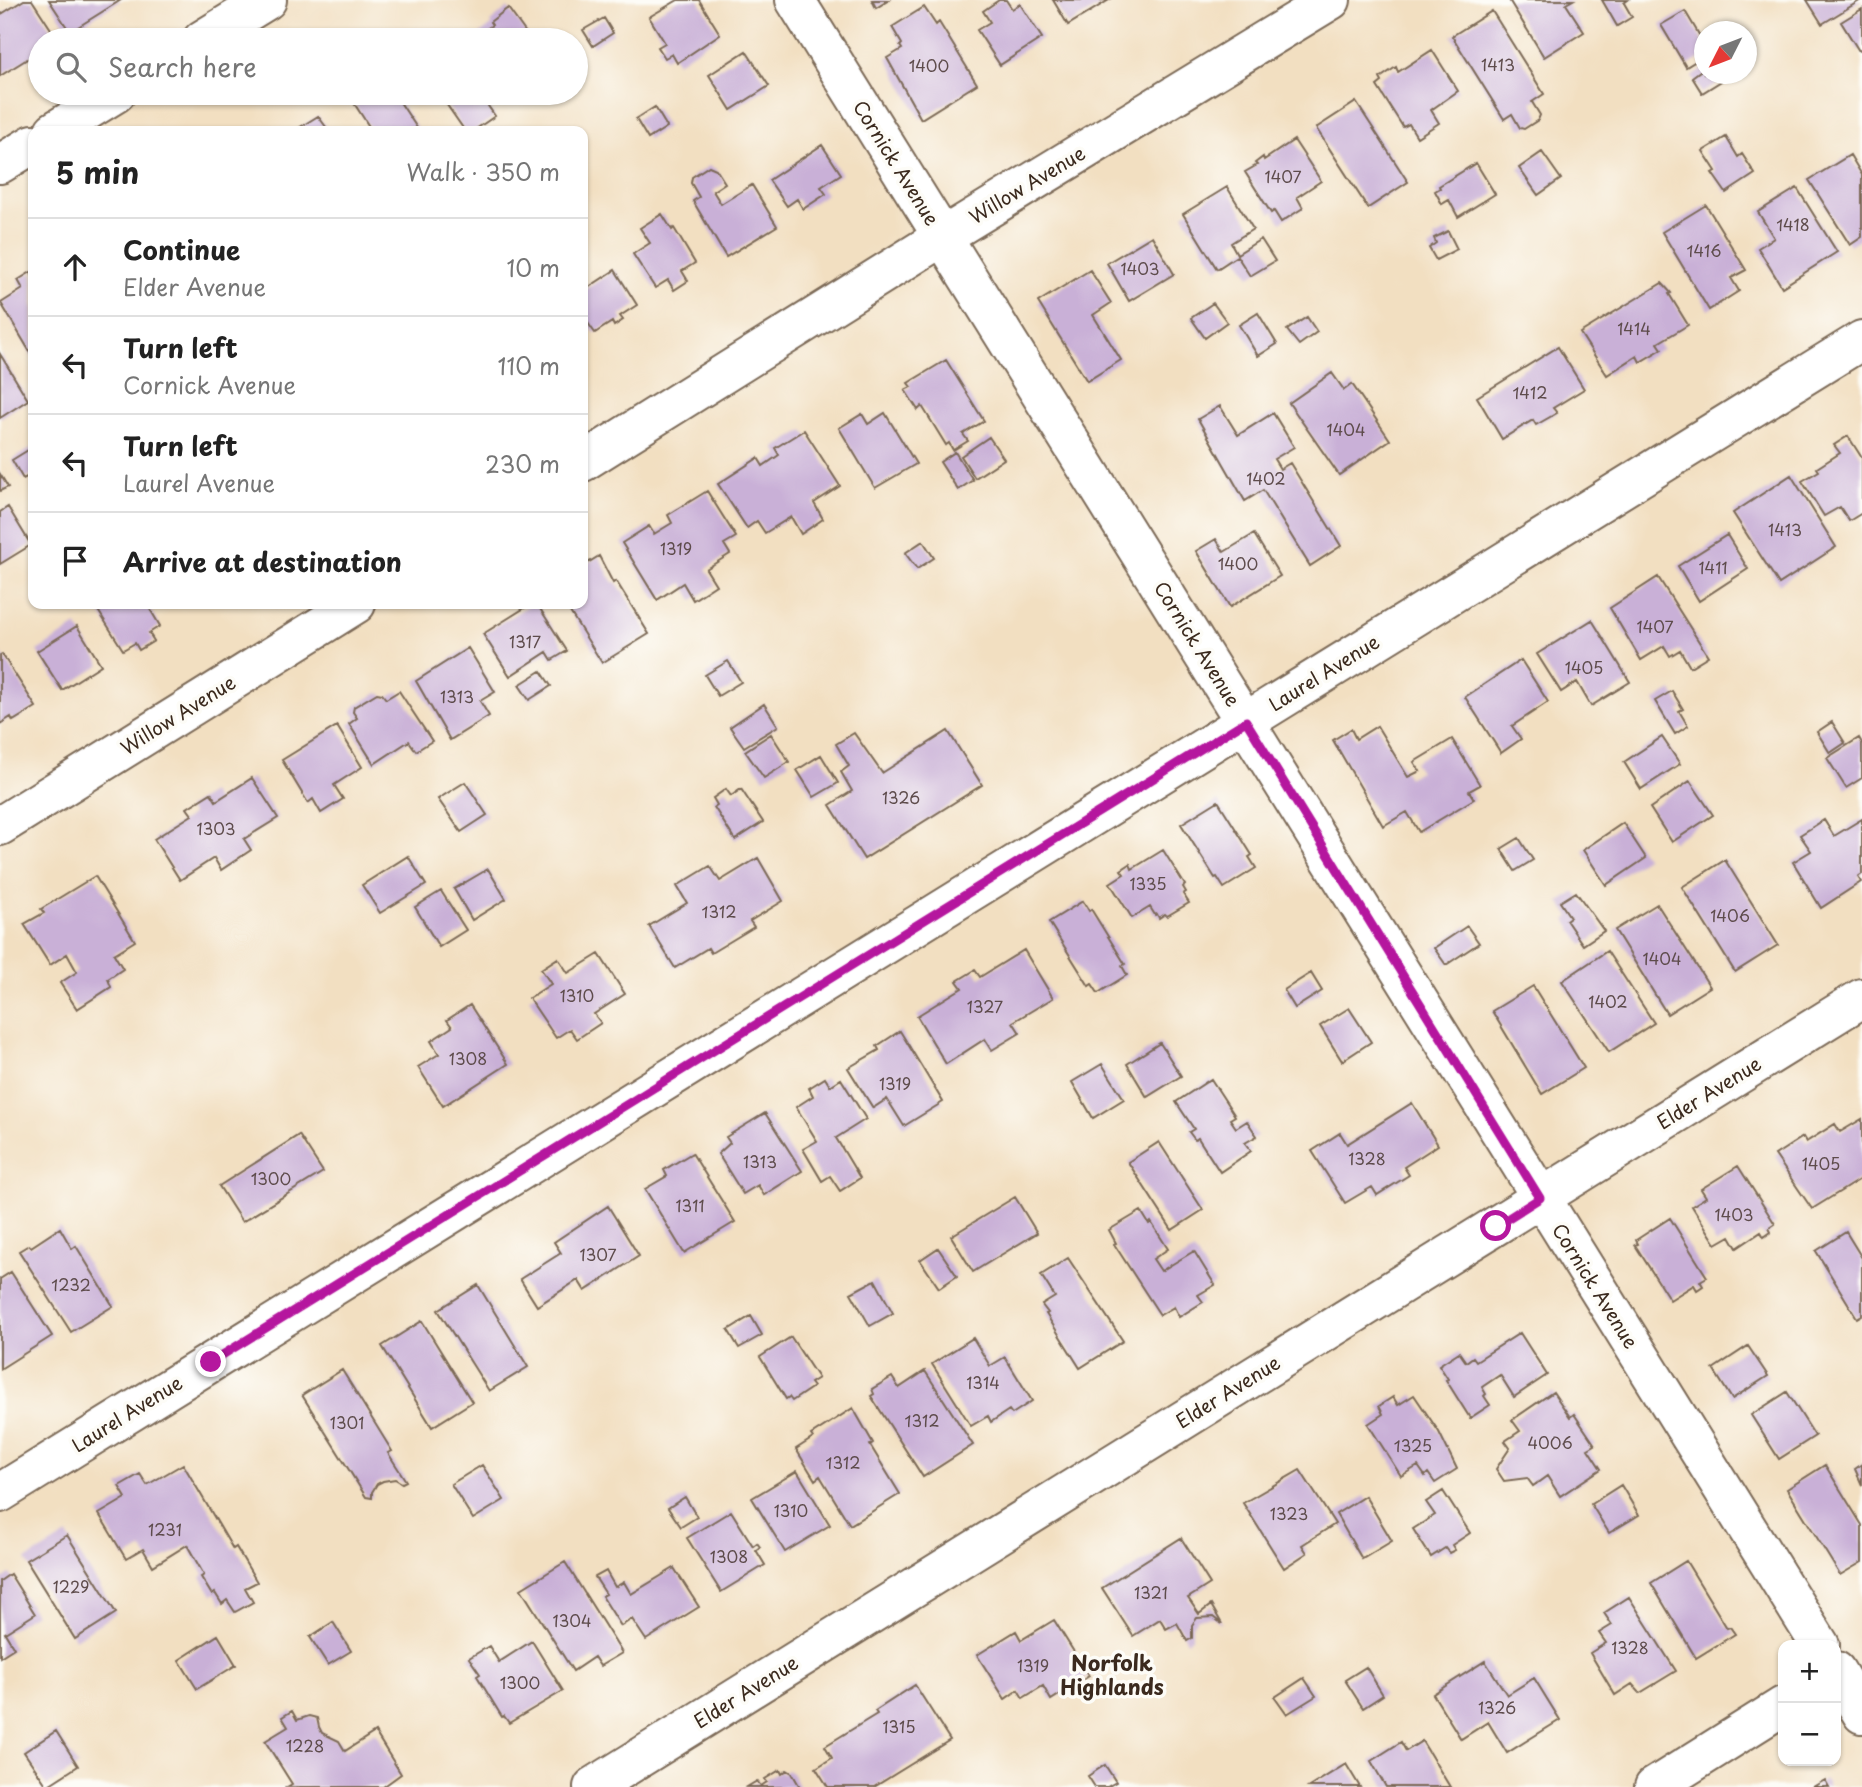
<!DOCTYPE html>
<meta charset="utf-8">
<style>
body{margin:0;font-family:"Playpen Sans",sans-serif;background:#f2f2f2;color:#222}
.controls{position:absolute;right:21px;bottom:21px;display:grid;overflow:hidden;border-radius:14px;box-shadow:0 2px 5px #0004}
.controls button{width:63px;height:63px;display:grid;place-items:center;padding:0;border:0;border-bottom:2px solid #e0e0e0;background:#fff;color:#222;font:35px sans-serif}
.compass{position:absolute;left:1694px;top:21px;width:63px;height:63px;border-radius:50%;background:#fff;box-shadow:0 2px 5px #0004;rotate:228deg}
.stop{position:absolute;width:21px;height:21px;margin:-16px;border:5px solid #b5179e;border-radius:50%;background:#fff}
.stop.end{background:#b5179e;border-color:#fff;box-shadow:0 2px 7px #0008}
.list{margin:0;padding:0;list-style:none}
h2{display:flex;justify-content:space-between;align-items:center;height:91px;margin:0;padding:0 28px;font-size:30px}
h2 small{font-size:23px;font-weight:400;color:#767676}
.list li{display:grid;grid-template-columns:46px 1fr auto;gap:21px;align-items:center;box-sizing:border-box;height:98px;padding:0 28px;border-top:2px solid #e0e0e0}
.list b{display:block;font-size:26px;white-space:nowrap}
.list p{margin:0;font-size:23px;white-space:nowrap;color:#767676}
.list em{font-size:23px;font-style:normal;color:#767676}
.icon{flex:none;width:38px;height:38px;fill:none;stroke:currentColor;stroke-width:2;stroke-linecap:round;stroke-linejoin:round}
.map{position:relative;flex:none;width:1862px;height:1787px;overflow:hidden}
.search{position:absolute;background:#fff;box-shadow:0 2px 5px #0004;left:28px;top:28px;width:560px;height:77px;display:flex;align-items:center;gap:18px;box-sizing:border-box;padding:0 24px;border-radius:38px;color:#767676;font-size:26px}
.panel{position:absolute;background:#fff;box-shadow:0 2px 5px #0004;left:28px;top:126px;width:560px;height:483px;border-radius:14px}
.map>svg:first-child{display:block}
</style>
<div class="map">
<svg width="1862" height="1787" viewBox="0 0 1862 1787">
<rect width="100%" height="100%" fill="#fdfcf7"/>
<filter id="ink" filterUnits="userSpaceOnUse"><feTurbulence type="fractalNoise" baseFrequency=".0143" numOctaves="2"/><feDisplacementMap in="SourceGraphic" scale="14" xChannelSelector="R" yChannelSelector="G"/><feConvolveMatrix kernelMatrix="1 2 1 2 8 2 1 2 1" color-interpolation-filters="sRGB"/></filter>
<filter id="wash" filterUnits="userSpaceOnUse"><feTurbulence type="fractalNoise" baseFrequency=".00686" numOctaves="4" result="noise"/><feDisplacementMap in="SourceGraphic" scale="28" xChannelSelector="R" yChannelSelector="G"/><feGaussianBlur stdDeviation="1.57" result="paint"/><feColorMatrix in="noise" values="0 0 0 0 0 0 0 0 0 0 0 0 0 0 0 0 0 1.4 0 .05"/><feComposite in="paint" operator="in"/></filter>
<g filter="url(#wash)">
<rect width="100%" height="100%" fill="#f2dfc1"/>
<g id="blocks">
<path fill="#c9b0d7" d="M24,0H32L58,40H40V51L0,76V15Z
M49,0H121L70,32Z
M678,0H699L720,34L677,63L672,54L665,58L658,47L665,43L649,17Z
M872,0H889L876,8Z
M999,0H1006L1012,9L1020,4L1042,38L1000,65L977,30L990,22L983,11Z
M1053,0H1109L1068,25Z
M1509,0H1573L1566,4L1584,32L1544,57Z
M1602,0H1628L1624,3L1632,17L1617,26Z
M1807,0H1861L1822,24Z
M924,7L936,25L939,22L977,84L921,119L887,58L902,49L900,46L902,44L892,27Z
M508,8L531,40H475L473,39L492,25L490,22Z
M1862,9V49L1859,51L1841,22Z
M1492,11L1544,94L1532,102L1540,115L1538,120L1524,129L1520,128L1512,114L1504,119L1452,36Z
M1685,11L1704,43V56L1686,67L1661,25Z
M604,18L613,33L593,46L583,30Z
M1432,50L1458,91L1431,110L1439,123L1417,137L1409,124L1403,127L1377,86L1382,82L1380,78L1396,67L1398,72Z
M746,51L769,86L731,110L709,75Z
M1704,68V74H1723L1726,78L1702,93L1692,77Z
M356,93H394L419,131H372L350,97Z
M466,93H479L495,116L473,131H465L447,105Z
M1356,102L1408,182L1368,208L1316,128Z
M655,107L667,127L648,139L636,119Z
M318,116L329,131H294Z
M1726,137L1738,157L1742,154L1755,174L1726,193L1712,173L1716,171L1703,151Z
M1294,140L1321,181L1297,197L1303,208L1281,222L1274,211L1271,213L1245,172L1257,165L1255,163L1263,157L1264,160Z
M822,145L841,174L821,187L826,194L803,209L797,199L787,206L769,180Z
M1542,152L1561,179L1538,195L1519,168Z
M1850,155L1862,175V237L1850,245L1809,180Z
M1476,163L1495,194L1458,217L1449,200L1442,204L1435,191L1440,188L1439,186Z
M709,166L716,169L725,183L713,191L721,204L752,185L777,226L726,257L693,201L699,197L691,183L692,177Z
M1227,187L1253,229L1231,243L1237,254L1261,239L1275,261L1250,276L1237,256L1217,269L1183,214Z
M1797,188L1837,252L1782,287L1758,248L1774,238L1758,212Z
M1706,205L1746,270L1731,278L1739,291L1709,310L1662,232Z
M662,214L672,230L674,228L695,263L682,271L688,281L674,290L668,280L655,288L633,254L650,243L640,228Z
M1448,231L1457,249L1436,260L1429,248L1436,243L1434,238Z
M1152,236L1174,274L1129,301L1107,263Z
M615,270L637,305L620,316L623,320L614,326L612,322L595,333L583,316V291Z
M1090,270L1111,303L1093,315L1121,360L1087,381L1038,302Z
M31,272L33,277V357L1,303L23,289L18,280Z
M1662,283L1671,293L1669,294L1688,325L1658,343L1662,349L1640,362L1637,356L1607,375L1580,333Z
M1213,303L1227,322L1205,338L1191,318Z
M1258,313L1277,344L1258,356L1239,325Z
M1307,317L1317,332L1299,345L1287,330Z
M1558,347L1584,389L1553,408L1557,413L1536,425L1533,420L1502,439L1477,397Z
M0,354L28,400L0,418Z
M946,360L984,421L963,434L968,441L953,450L949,443L946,445L922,406L918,410L905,390L911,387L908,383Z
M1332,373L1344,390L1352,384L1390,440L1339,475L1289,403Z
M1220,406L1238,435L1273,413L1294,447L1274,459L1280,469L1290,463L1341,546L1310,566L1263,490L1245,501L1198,419Z
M885,413L916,464L875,488L839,428L862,414L868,424Z
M804,430L840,486L814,503L823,519L801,534L791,517L765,533L757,521L747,528L718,484L758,458L763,466L779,455L775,448Z
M1848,436L1862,458V513L1849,521L1840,507L1824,516L1802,481L1819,471L1817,468L1840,453L1834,445Z
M989,437L1004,459L975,478L961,456Z
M33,447V474L23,479L12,460Z
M955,452L973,480L958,490L940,462Z
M0,474L8,487L0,491Z
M1791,475L1836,547L1779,584L1733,513Z
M707,491L736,537L724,544L730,554L706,569L716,585L693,600L683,583L657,600L622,543L649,526L654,534L672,523L668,515Z
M8,507L31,545L0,564V512Z
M1254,534L1280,576L1230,607L1196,551L1216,539L1224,552Z
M1727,535L1748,569L1699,601L1678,566Z
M923,541L934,558L917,569L905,553Z
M599,556L613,583L616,581L649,634L602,663L565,604H583V566Z
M1658,577L1708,656L1690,667L1680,650L1670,656L1664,646L1641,660L1610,608Z
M94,604H147L160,626L149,633L154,641L139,650L135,643L123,650Z
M531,604H537L567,651L552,660L547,652L510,676L483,634Z
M1592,620L1630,682L1591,706L1577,682L1561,692L1537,654Z
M77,626L101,665L62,690L37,651Z
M468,648L495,692L480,701L489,716L450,740L416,681Z
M2,654L36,707L13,721L11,717L0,724V655Z
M1521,660L1548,702L1512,726L1521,739L1501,753L1465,697Z
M728,661L741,682L718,696L705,675Z
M541,671L551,686L529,700L519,685Z
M399,691L432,741L416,751L409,741L374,764L349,724L357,718L353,712L354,707L377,693L382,694L386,699Z
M1672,691L1683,709L1679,711L1688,726L1675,734L1655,701Z
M764,704L778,726L744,747L730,727Z
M1832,722L1845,743L1830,753L1817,732Z
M337,726L362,767L334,785L343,799L321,813L313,799L308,803L282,760Z
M1377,726L1408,777L1420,771L1414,762L1452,739L1480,785L1469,791L1474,799L1419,832L1407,812L1383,826L1333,740L1351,729L1356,739Z
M948,731L982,785L864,859L830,805L852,791L841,772L849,766L836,744L854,733L882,773Z
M771,734L789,762L764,778L745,751Z
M1662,737L1680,764L1641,789L1624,762Z
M1859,738L1862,743V778L1846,788L1827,758Z
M821,755L838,783L814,797L797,770Z
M252,778L278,818L244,839L251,850L221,870L214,858L180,880L154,839L192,815L187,808L211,793L216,801Z
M1690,781L1713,815L1672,842L1650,808Z
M465,782L487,815L461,832L438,799Z
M726,789L731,796L741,789L763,822L735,840L714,807L717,805L713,798Z
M1218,801L1252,855L1249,857L1256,868L1224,888L1217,877L1215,878L1181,824Z
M1862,819V874L1858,877L1861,882L1821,908L1793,862L1811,851L1800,835L1824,820L1834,836Z
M1623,823L1646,858L1606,885L1583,850Z
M1519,838L1533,860L1515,871L1501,849Z
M1163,850L1185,885L1183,887L1186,892L1183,894L1189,903L1167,916L1165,914L1159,918L1157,914L1155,915L1150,907L1132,918L1110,883L1124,874L1121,870L1130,864L1132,869Z
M408,856L426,885L380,913L362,885Z
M758,858L783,901L750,921L754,927L711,953L708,948L675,968L649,926L687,903L677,886L710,866L720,881Z
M1725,860L1778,945L1735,972L1682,887Z
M488,869L506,899L472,920L454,889Z
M95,876L135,941L114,954L123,969L108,979L111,987L77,1009L60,983L77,972L67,954L50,965L24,924L44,913L41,909Z
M441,891L466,930L439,947L415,907Z
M1576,892L1604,931L1583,945L1566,920L1570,917L1560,902Z
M1083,901L1089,911L1091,909L1125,964L1122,966L1127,975L1098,993L1092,984L1089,986L1049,922Z
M1657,904L1710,987L1667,1014L1615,930Z
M1467,926L1479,943L1446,965L1434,948Z
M1024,950L1053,998L1013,1022L1020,1033L992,1050L985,1039L946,1064L917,1016L962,988L957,981L975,970L980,977Z
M1607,951L1654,1023L1609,1052L1562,981Z
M599,954L625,994L594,1014L601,1023L577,1039L570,1029L556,1038L529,998L551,984L541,969L558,958L568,973Z
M1311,973L1322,991L1295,1008L1284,990Z
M1533,986L1584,1068L1542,1094L1492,1011Z
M470,1005L508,1064L443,1106L418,1067L439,1054L431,1041L452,1027L447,1020Z
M1349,1008L1371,1042L1342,1061L1320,1026Z
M900,1031L943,1102L904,1126L887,1099L873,1108L848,1068L879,1050L877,1046Z
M1160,1043L1181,1076L1147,1097L1127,1064Z
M1102,1064L1124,1099L1093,1118L1072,1082Z
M825,1078L830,1086L841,1079L866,1119L836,1138L860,1178L840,1191L830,1176L822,1181L803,1149L817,1141L796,1107L813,1096L809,1088Z
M1211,1079L1235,1116L1230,1119L1236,1128L1247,1121L1257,1136L1245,1143L1251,1151L1220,1172L1198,1138L1195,1140L1189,1132L1194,1129L1176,1102Z
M1412,1103L1438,1145L1404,1167L1409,1175L1377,1195L1372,1187L1345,1203L1312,1151L1340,1133L1347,1144Z
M765,1113L802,1171L764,1195L758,1185L743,1194L718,1154L730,1143L726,1137Z
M1862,1119V1178L1812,1209L1775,1155L1803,1137L1806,1142L1835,1124L1840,1132Z
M299,1135L323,1172L242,1222L219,1186Z
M1159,1142L1203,1210L1172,1230L1128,1162Z
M692,1153L735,1222L684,1253L645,1189L667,1176L664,1170Z
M1738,1166L1775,1224L1769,1228L1771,1232L1764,1237L1761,1232L1737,1248L1730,1236L1716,1244L1692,1206L1706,1197L1701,1189Z
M1015,1197L1037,1233L973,1272L951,1236Z
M608,1206L639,1256L585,1291L578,1280L537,1306L520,1279L561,1253L554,1242Z
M1141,1211L1149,1224L1151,1222L1168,1249L1153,1259L1161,1271L1194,1251L1215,1285L1198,1295L1203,1302L1179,1317L1174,1307L1160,1315L1114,1244L1116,1243L1109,1230Z
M1670,1218L1707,1277L1700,1281L1703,1286L1697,1290L1694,1285L1670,1300L1635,1245L1638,1244L1636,1240Z
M60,1228L72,1249L76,1246L113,1306L71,1332L19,1251L29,1245L31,1247Z
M1846,1232L1862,1258V1315L1857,1318L1816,1251Z
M938,1248L957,1276L939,1288L920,1260Z
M1068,1258L1123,1341L1080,1368L1046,1314L1048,1313L1042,1305L1055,1297L1041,1275Z
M11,1272L52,1336L0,1369V1279Z
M875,1280L893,1313L870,1326L851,1293Z
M478,1285L528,1367L489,1391L438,1310Z
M751,1316L762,1335L739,1348L728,1330Z
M422,1321L472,1402L432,1427L382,1346Z
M1520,1333L1547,1375L1514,1397L1500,1375L1482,1387L1486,1394L1484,1396L1490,1405L1470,1418L1446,1380L1448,1379L1439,1365L1459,1352L1466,1362L1473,1357L1476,1361Z
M791,1337L818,1378L810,1383L813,1387L792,1401L789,1397L786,1399L760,1357Z
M973,1338L990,1366L1005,1357L1032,1401L1012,1414L1009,1410L991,1422L988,1416L971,1426L932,1364Z
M1748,1346L1768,1376L1732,1399L1713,1369Z
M342,1370L392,1451L388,1453L406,1481L402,1483L395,1479L383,1481L377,1484L372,1492V1498L366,1497L302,1395Z
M925,1371L973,1445L923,1477L871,1396L874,1394L872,1389L892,1377L899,1388Z
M1553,1392L1570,1417L1574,1414L1595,1445L1588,1449L1601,1469L1560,1496L1547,1476L1533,1486L1527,1478L1504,1481L1496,1469L1510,1448L1505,1441L1520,1431L1512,1420Z
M1787,1392L1815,1436L1779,1459L1751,1415Z
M1414,1395L1439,1432L1457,1469L1435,1483L1428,1473L1425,1476L1418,1466L1401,1476L1368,1424L1383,1414L1379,1406L1393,1397L1398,1405Z
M853,1408L873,1443L870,1445L900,1494L850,1525L820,1476L815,1480L796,1449L813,1438L811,1435Z
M183,1464L233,1549L236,1547L257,1582L245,1588L253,1602L235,1612L227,1600L222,1604L215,1593L212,1595L201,1577L204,1575L187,1545L153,1566L143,1549L126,1559L99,1514L126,1498L119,1486L140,1474L147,1485Z
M1862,1464V1485L1855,1469Z
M482,1465L504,1500L473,1519L451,1484Z
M1825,1465L1862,1525V1562L1840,1575L1787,1489Z
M1300,1470L1335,1524L1302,1545L1307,1553L1284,1568L1243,1503Z
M797,1471L830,1525L785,1552L752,1498Z
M1621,1485L1639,1515L1609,1533L1591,1504Z
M1443,1491L1470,1533L1452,1545L1455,1550L1449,1553L1445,1548L1431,1557L1413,1529L1435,1515L1426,1502Z
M1365,1496L1392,1541L1362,1559L1336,1514Z
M685,1497L697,1517L681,1527L668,1508Z
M731,1511L753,1546L757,1543L760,1547L756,1550L765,1565L721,1592L687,1538Z
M67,1535L116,1613L75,1639L26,1560Z
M1181,1538L1210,1584L1188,1598L1199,1614L1211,1605L1222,1624L1213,1617L1197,1618L1192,1625V1638L1187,1641L1177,1623L1166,1629L1160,1619L1133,1636L1102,1588Z
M1686,1561L1727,1628L1730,1627L1735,1634L1696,1658L1651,1583Z
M565,1562L622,1653L600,1666L594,1657L573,1671L521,1589Z
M674,1568L699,1607L646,1640L632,1619L621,1626L602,1596L606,1594L595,1577L606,1571L615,1587L624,1582L631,1594Z
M10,1574L35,1614L5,1633L14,1648L0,1657V1581Z
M1629,1597L1676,1671L1640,1693L1632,1684L1615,1695L1590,1653L1606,1643L1599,1633L1612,1625L1604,1613Z
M1054,1620L1089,1676L1051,1700L1043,1686L1023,1698L1018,1690L1005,1699L977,1655L1016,1631L1021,1640Z
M333,1622L351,1651L328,1665L310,1637Z
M218,1635L236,1665L197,1689L179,1660Z
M532,1641L563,1691L509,1723L504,1716L502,1717L477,1676L480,1674L469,1658L489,1646L499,1662Z
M1485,1661L1507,1695L1534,1678L1560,1720L1507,1753L1488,1722L1461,1739L1433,1694Z
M1366,1667L1383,1695L1363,1708L1345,1680Z
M1304,1678L1316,1696L1287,1714L1275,1697Z
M915,1685L950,1740L874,1787H828L816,1768L832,1758L825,1746L877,1714L875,1711Z
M292,1711L297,1720L309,1716L317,1718L319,1727L322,1733L339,1741L345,1751L375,1732L401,1774L383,1787H287L292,1784L265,1741L288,1727L282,1717Z
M56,1731L78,1766L47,1786L24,1752Z
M1422,1741L1450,1787H1386L1371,1761L1401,1742L1406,1751Z
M1346,1764L1360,1787H1309Z
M1105,1765L1116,1782L1107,1787H1095L1088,1776Z
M780,1770L782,1774L787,1770L792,1773L800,1787H747L757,1781L761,1786L767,1782L765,1779Z
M1825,1780L1829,1787H1813Z"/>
</g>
</g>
<g filter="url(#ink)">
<use href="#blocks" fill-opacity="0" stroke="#7b6957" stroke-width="2"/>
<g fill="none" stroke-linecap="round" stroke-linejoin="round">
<defs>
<path id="minor" d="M795,0L1820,1645
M202,40L267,0
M54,131L116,93
M0,164L33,144
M583,462L942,237L1331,0
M0,826L356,604
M0,1493L1862,340
M1836,1671L1862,1714
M593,1787L1862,998
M1654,1787L1783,1706"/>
</defs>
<use href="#minor" stroke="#7b6957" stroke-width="42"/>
<use href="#minor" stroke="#fff" stroke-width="38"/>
</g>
</g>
<g fill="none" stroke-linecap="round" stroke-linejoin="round" filter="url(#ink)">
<path stroke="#b5179e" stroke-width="9" d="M211,1362L1246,721L1540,1198L1496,1226"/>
</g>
<g text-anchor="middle" stroke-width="7" stroke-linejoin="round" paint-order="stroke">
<g font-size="16" fill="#5e4c4c">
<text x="1498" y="71">1413</text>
<text x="929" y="72">1400</text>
<text x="1283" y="183">1407</text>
<text x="1793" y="231">1418</text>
<text x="1704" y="257">1416</text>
<text x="1140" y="275">1403</text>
<text x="1634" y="335">1414</text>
<text x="1530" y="399">1412</text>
<text x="1346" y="436">1404</text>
<text x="1266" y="485">1402</text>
<text x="1785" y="536">1413</text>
<text x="676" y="555">1319</text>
<text x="1238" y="570">1400</text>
<text x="1713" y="574">1411</text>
<text x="1655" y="633">1407</text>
<text x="525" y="648">1317</text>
<text x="1584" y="674">1405</text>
<text x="457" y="703">1313</text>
<text x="901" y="804">1326</text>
<text x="216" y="835">1303</text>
<text x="1148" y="890">1335</text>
<text x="719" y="918">1312</text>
<text x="1730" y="922">1406</text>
<text x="1662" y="965">1404</text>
<text x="577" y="1002">1310</text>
<text x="1608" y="1008">1402</text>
<text x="985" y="1013">1327</text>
<text x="468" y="1065">1308</text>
<text x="895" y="1090">1319</text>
<text x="1367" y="1165">1328</text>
<text x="760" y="1168">1313</text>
<text x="1821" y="1170">1405</text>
<text x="271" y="1185">1300</text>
<text x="690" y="1212">1311</text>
<text x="1734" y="1221">1403</text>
<text x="598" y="1261">1307</text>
<text x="71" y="1291">1232</text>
<text x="983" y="1389">1314</text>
<text x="922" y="1427">1312</text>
<text x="347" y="1429">1301</text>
<text x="1550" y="1449">4006</text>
<text x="1413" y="1452">1325</text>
<text x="843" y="1469">1312</text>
<text x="791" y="1517">1310</text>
<text x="1289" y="1520">1323</text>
<text x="165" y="1536">1231</text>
<text x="729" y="1563">1308</text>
<text x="71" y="1593">1229</text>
<text x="1151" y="1599">1321</text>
<text x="572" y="1627">1304</text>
<text x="1630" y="1654">1328</text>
<text x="1033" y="1672">1319</text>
<text x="520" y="1689">1300</text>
<text x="1497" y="1714">1326</text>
<text x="899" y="1733">1315</text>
<text x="305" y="1752">1228</text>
</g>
<g font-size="19" fill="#3b2a1e" stroke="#fdfcf7">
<text transform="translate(896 163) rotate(58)" y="7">Cornick Avenue</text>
<text transform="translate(1027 185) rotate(-31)" y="7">Willow Avenue</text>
<text transform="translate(1197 644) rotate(58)" y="7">Cornick Avenue</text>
<text transform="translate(1324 673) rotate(-32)" y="7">Laurel Avenue</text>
<text transform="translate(178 715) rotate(-32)" y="7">Willow Avenue</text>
<text transform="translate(1709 1093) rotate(-32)" y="7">Elder Avenue</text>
<text transform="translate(1595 1286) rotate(58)" y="7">Cornick Avenue</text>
<text transform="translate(1228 1392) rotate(-32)" y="7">Elder Avenue</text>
<text transform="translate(127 1414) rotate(-32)" y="7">Laurel Avenue</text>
<text transform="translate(746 1692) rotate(-32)" y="7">Elder Avenue</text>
</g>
<g font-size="21" font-weight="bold" fill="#3b2a1e" stroke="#fdfcf7">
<text x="1112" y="1671">Norfolk<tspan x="1112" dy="24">Highlands</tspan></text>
</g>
</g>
</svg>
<div class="controls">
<button>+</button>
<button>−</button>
</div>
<svg class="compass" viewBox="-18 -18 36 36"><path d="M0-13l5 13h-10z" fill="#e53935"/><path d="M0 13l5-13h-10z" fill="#767676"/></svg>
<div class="stop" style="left:1496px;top:1226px"></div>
<div class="stop end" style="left:211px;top:1362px"></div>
<div class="search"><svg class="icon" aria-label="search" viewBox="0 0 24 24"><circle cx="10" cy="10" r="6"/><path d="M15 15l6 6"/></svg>Search here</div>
<section class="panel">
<h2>5 min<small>Walk · 350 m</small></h2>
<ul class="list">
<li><svg class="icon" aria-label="ahead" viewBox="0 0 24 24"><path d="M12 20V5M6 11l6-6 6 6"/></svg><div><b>Continue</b><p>Elder Avenue</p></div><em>10 m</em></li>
<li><svg class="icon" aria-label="left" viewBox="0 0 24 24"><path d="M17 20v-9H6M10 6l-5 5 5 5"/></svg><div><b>Turn left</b><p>Cornick Avenue</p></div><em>110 m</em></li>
<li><svg class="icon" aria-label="left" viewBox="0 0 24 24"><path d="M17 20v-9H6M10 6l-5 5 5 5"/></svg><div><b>Turn left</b><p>Laurel Avenue</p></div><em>230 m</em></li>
<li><svg class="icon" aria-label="arrive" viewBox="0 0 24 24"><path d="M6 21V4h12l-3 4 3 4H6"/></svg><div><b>Arrive at destination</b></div></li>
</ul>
</section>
</div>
